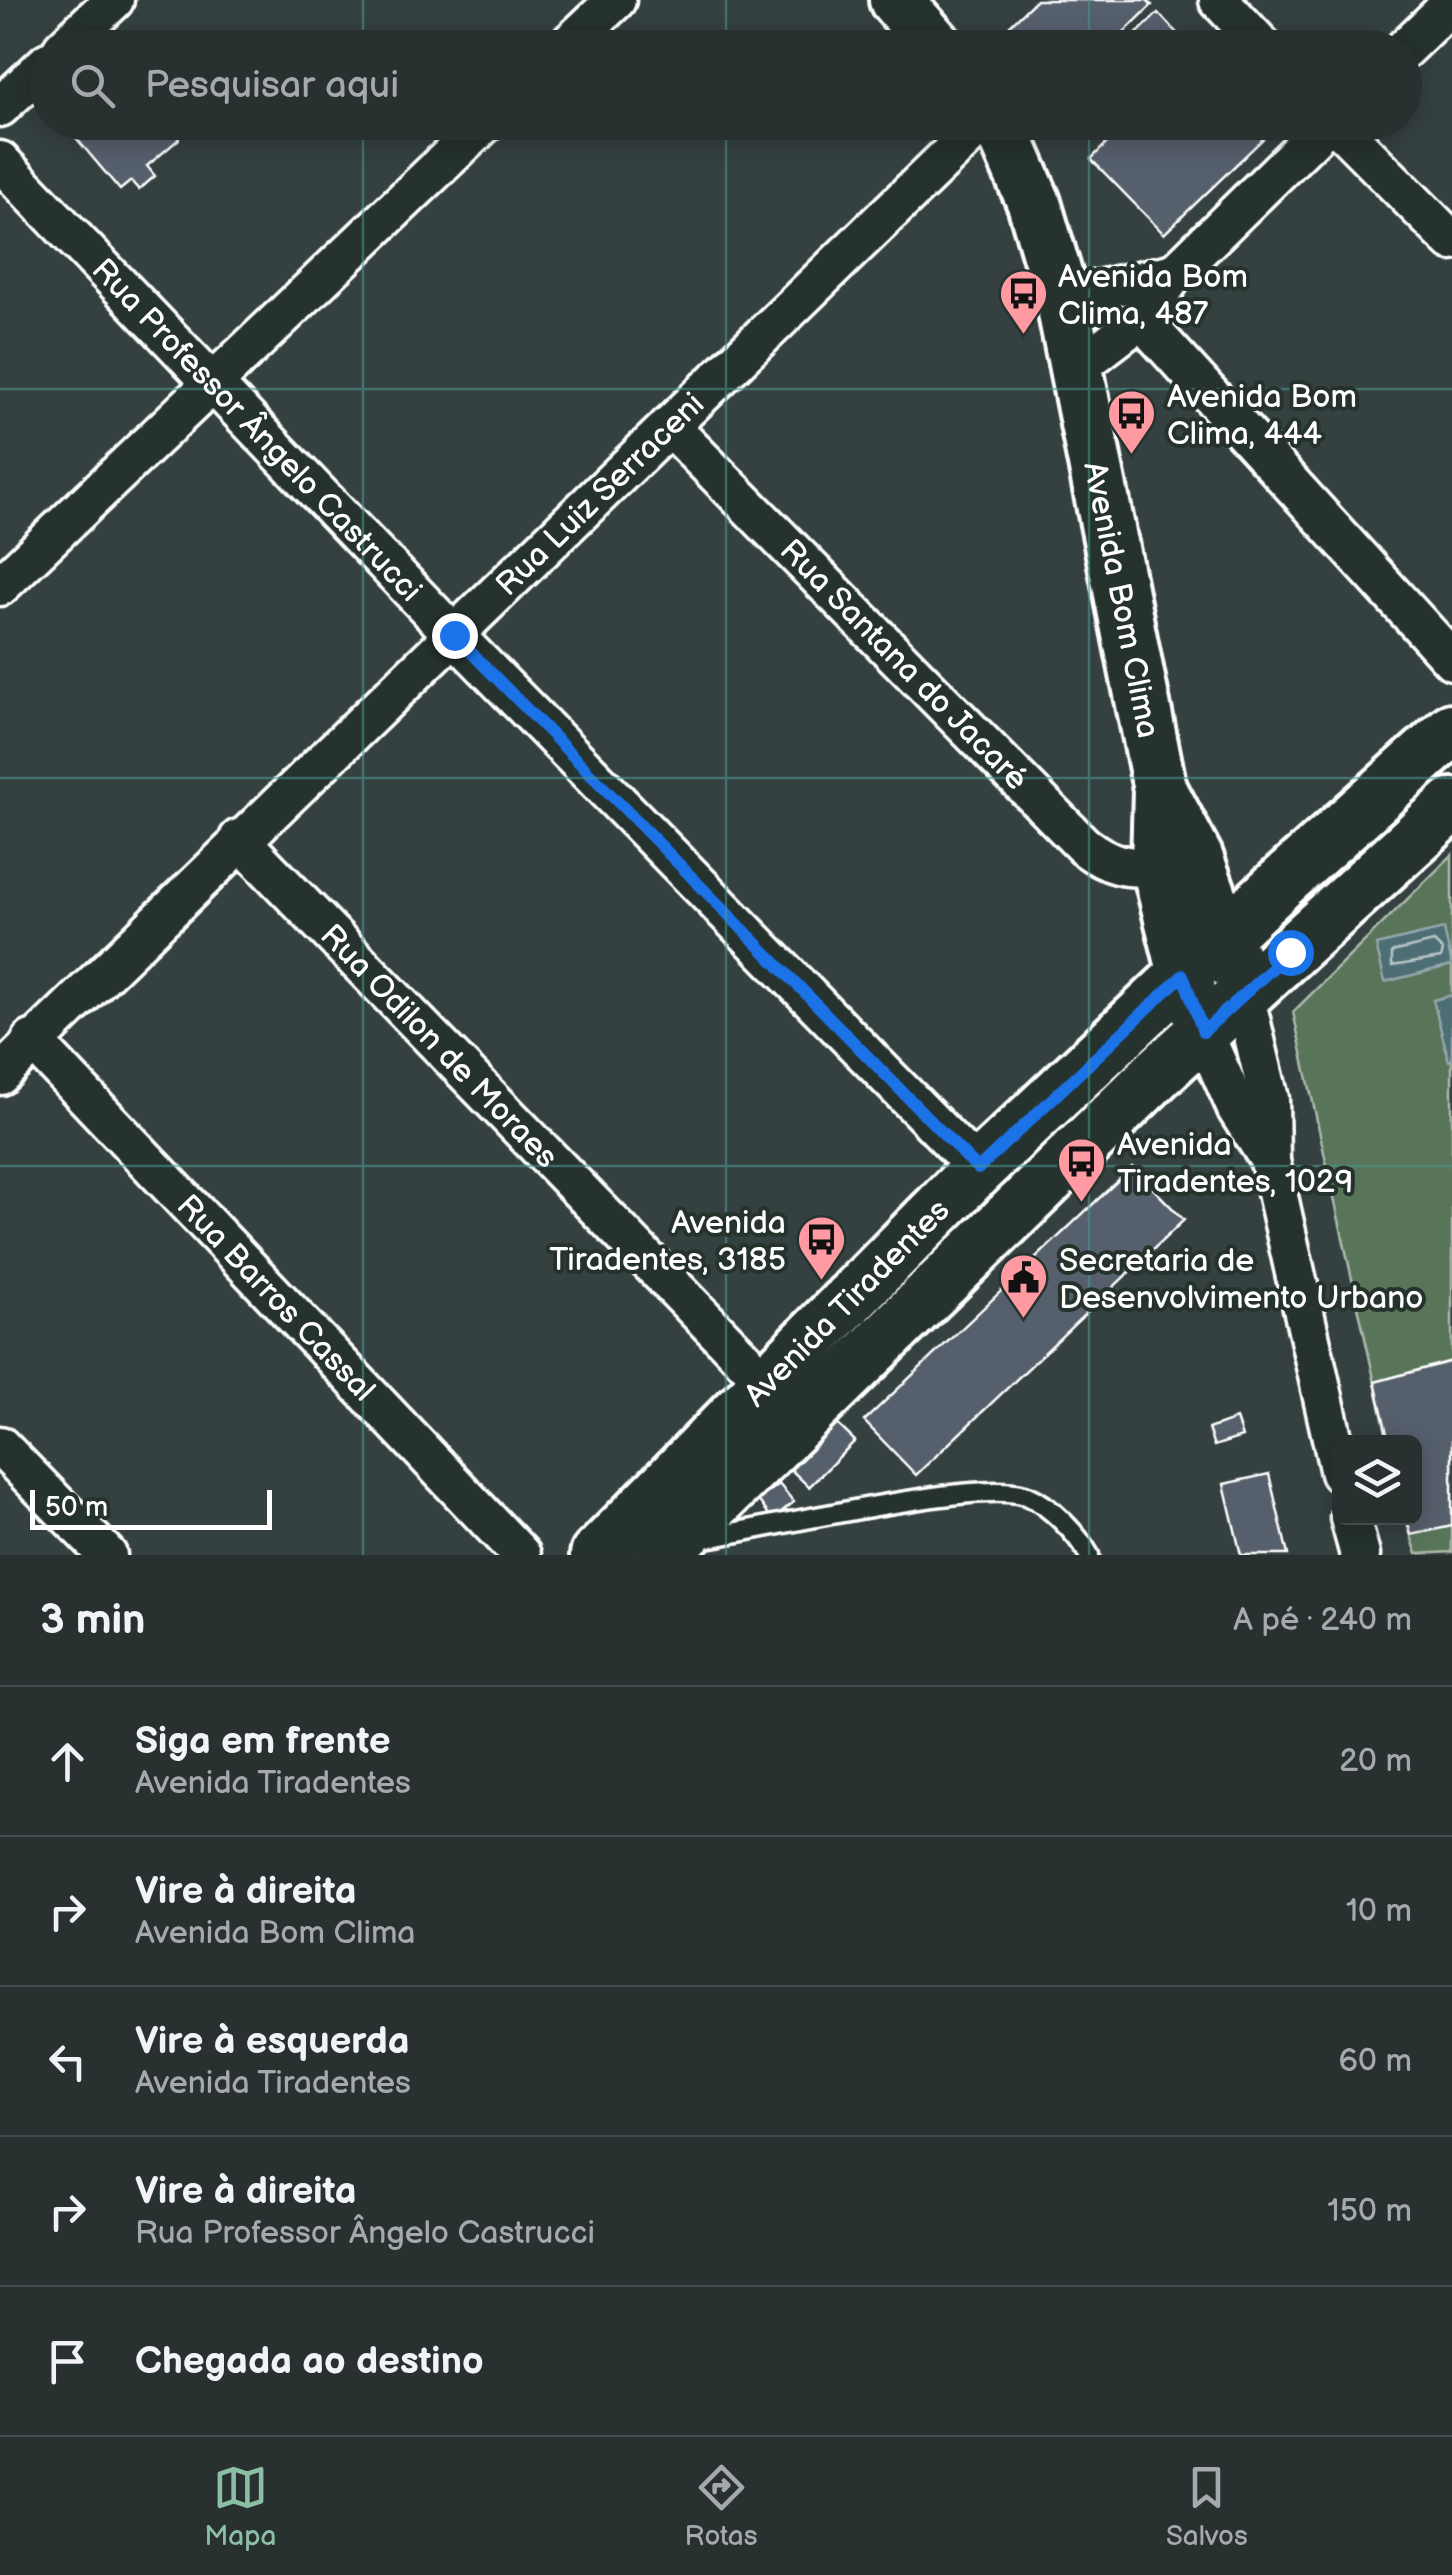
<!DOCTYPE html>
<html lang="pt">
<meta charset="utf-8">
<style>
body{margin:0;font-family:"Balsamiq Sans",sans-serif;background:#343c3c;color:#f1f3f6}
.controls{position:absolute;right:30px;bottom:30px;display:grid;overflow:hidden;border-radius:15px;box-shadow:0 5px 25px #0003}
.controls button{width:90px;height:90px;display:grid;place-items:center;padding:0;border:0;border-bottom:2px solid #444b4c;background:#283030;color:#f1f3f6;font:50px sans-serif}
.scale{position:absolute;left:30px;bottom:25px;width:242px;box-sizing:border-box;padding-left:10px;border:5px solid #fff;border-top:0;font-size:28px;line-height:35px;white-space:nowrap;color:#fff;-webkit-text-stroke:8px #26332d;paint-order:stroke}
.stop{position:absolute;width:30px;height:30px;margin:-22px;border:8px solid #1a73e8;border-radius:50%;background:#fff}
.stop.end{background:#1a73e8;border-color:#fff;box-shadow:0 2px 10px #0008}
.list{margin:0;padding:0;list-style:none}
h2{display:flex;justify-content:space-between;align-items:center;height:130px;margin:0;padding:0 40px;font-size:42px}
h2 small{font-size:32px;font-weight:400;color:#a5a9ab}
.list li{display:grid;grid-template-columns:65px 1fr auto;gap:30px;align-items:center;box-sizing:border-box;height:150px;padding:0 40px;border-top:2px solid #444b4c}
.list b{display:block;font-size:38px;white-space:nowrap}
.list p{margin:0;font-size:32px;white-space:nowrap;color:#a5a9ab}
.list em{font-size:32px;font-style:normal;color:#a5a9ab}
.icon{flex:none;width:55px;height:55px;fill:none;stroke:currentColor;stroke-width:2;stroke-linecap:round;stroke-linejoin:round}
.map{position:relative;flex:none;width:1452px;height:1555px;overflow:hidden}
.search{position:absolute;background:#283030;box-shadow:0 5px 25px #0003;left:30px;right:30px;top:30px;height:110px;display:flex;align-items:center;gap:25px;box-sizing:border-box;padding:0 35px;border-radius:55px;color:#a5a9ab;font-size:38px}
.sheet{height:880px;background:#283030}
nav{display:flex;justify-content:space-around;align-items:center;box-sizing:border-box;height:140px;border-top:2px solid #444b4c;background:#283030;font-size:28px;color:#a5a9ab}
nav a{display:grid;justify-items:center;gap:5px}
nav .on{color:#8abfa5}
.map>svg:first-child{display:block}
</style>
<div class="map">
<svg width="1452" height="1555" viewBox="0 0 1452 1555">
<rect width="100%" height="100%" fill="#354040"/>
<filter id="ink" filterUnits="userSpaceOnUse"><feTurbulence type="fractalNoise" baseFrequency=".01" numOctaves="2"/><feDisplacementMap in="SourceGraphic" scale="20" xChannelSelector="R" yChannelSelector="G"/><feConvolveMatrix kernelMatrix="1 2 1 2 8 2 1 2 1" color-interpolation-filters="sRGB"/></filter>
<g filter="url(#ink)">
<path fill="#59745a" stroke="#acbaac" stroke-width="2.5" d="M1452,855V1552L1417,1554L1405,1518H1414V1442H1388L1293,1012Z"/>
<path fill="#4e6e74" stroke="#95a8ac" stroke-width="2.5" d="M1444,929L1452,965L1385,982L1376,945Z
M1452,995V1060L1449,1061L1433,1000Z"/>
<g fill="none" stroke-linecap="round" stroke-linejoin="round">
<path stroke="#b8c5c7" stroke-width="2.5" d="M1434,942L1443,951L1441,958L1392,966V952Z"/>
</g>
<path fill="#575e6c" stroke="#fff" stroke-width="2.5" d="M1036,0H1147L1152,5L1115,41L1122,48H1026L1007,28Z
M1158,13L1191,48H1122Z
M165,122L179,139L147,166L155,176L139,190L131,181L120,190L72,133L82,122Z
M1128,122H1258L1269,133L1164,234L1091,159Z
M1132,1167L1184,1220L916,1475L864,1421Z
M1452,1361V1526L1411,1535L1407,1518H1414V1442H1389L1375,1382Z
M832,1419L855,1441L809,1487L787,1466Z
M1236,1419L1242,1437L1214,1446L1208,1429Z
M1269,1474L1288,1555H1241L1224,1484Z
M779,1484L794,1502L772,1519L758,1500Z"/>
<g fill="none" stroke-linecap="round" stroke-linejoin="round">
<defs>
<path id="lane" d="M699,1539C761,1530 983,1477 1028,1496C1050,1505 1078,1535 1089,1555"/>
<g id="street">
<path d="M1219,0L1264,48"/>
<path d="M63,48L114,0"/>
<path d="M565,48L616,0"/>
<path d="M1404,49L1452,3"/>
<path d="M0,107L48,62"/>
<path d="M1334,122L1452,241"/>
<path id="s1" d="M0,161L454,635L978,1169"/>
<path d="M1062,298L1175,273"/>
<path d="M1141,319L1452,660"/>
<path d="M1077,368L1141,319L1175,273L1329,122"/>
<path id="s2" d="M669,426L1084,846C1109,865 1126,869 1158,866"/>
<path d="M0,586L486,122"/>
<path id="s3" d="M239,839L766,1382"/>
<path d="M1244,994L1269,1099L1270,1161L1340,1473"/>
<path d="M1203,1032L1237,1109L1269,1159"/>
<path id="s4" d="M32,1040L521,1555"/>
<path id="s5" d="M0,1075L983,122"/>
<path d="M0,1446L107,1555"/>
<path d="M1350,1518L1360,1555"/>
</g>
<g id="secondary">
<path d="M896,0L938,48"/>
<path id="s6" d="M999,122L1034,203L1062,298L1160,789L1158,866L1192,1002"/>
<path d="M1161,791L1196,857L1236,967"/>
<path id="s7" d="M597,1555L978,1169L1277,887L1452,730"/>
<path d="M662,1555L1159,1072L1452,805"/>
</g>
</defs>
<use href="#lane" stroke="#fff" stroke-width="25"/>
<use href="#street" stroke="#fff" stroke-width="45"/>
<use href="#secondary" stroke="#fff" stroke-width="60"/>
<use href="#lane" stroke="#26332d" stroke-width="18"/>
<use href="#street" stroke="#26332d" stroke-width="38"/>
<use href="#secondary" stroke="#26332d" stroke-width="52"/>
</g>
</g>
<g fill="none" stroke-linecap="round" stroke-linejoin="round" filter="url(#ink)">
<path stroke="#1a73e8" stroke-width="12" d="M454,635L978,1169L1183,975L1203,1032L1290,952"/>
</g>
<path fill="none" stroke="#4b9892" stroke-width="2.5" stroke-opacity="0.55" d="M363,0V48M726,0V48M1089,0V48M363,122V1555M726,122V1555M1089,122V1555M0,389H1452M0,778H1452M0,1166H1452"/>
<defs>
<symbol id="bus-pin" viewBox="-11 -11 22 30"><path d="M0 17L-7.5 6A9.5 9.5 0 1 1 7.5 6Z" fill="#ff9aa2" stroke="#26332d"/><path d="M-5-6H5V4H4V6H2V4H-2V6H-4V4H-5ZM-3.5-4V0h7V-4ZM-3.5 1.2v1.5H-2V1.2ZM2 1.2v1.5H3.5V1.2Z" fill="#111"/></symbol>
<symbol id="civic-pin" viewBox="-11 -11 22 30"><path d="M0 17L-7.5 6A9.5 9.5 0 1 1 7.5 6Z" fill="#ff9aa2" stroke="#26332d"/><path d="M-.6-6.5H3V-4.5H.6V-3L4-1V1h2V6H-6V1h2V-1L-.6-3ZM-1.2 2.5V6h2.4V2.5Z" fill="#111"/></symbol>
</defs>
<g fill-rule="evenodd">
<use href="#bus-pin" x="996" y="266" width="55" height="75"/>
<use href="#bus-pin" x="1104" y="386" width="55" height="75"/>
<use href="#bus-pin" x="1054" y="1134" width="55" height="75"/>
<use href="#bus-pin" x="794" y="1212" width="55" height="75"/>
<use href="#civic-pin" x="996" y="1250" width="55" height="75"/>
</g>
<g text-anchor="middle" stroke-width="8" stroke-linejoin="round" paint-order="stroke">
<g font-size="32" fill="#fff" stroke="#26332d" text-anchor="start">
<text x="1058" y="287">Avenida Bom<tspan x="1058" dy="37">Clima, 487</tspan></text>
<text x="1167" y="407">Avenida Bom<tspan x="1167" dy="37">Clima, 444</tspan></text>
<text x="1117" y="1155">Avenida<tspan x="1117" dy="37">Tiradentes, 1029</tspan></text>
<text x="786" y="1233" text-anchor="end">Avenida<tspan x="786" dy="37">Tiradentes, 3185</tspan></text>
<text x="1059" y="1271">Secretaria de<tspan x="1059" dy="37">Desenvolvimento Urbano</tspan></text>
</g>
<g font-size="32" fill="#fff" stroke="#26332d">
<text dy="11" stroke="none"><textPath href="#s1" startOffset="372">Rua Professor Ângelo Castrucci</textPath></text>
<text dy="11" stroke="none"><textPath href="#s5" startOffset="835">Rua Luiz Serraceni</textPath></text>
<text dy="11" stroke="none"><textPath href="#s6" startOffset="495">Avenida Bom Clima</textPath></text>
<text dy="11" stroke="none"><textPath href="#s2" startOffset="335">Rua Santana do Jacaré</textPath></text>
<text dy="11" stroke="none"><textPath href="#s3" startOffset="288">Rua Odilon de Moraes</textPath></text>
<text dy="11" stroke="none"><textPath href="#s4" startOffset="355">Rua Barros Cassal</textPath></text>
<text dy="11" stroke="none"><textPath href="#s7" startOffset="355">Avenida Tiradentes</textPath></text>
</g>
</g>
</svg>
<div class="controls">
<button><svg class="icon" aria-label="layers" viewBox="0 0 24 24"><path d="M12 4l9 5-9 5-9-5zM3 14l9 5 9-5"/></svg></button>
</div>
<div class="scale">50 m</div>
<div class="stop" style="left:1290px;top:952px"></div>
<div class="stop end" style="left:454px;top:635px"></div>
<div class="search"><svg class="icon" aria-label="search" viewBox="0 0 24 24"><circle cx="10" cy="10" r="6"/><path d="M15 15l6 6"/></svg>Pesquisar aqui</div>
</div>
<section class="sheet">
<h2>3 min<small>A pé · 240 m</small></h2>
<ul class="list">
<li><svg class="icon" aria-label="ahead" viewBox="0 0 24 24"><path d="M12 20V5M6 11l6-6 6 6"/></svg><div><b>Siga em frente</b><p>Avenida Tiradentes</p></div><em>20 m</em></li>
<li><svg class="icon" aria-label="right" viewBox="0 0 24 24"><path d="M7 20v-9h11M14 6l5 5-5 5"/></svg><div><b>Vire à direita</b><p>Avenida Bom Clima</p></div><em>10 m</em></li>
<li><svg class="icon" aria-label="left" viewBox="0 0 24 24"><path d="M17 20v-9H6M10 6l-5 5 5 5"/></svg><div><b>Vire à esquerda</b><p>Avenida Tiradentes</p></div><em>60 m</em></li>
<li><svg class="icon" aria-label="right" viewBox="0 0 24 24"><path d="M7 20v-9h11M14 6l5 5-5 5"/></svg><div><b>Vire à direita</b><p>Rua Professor Ângelo Castrucci</p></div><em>150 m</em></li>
<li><svg class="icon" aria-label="arrive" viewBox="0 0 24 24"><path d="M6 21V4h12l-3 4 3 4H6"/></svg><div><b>Chegada ao destino</b></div></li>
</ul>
</section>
<nav>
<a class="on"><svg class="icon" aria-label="map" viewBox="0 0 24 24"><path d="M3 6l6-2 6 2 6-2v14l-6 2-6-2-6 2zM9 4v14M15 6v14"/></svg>Mapa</a>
<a><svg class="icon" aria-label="directions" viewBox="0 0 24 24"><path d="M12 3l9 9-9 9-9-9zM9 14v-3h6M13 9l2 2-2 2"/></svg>Rotas</a>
<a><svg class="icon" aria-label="saved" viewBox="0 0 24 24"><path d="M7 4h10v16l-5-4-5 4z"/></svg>Salvos</a>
</nav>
